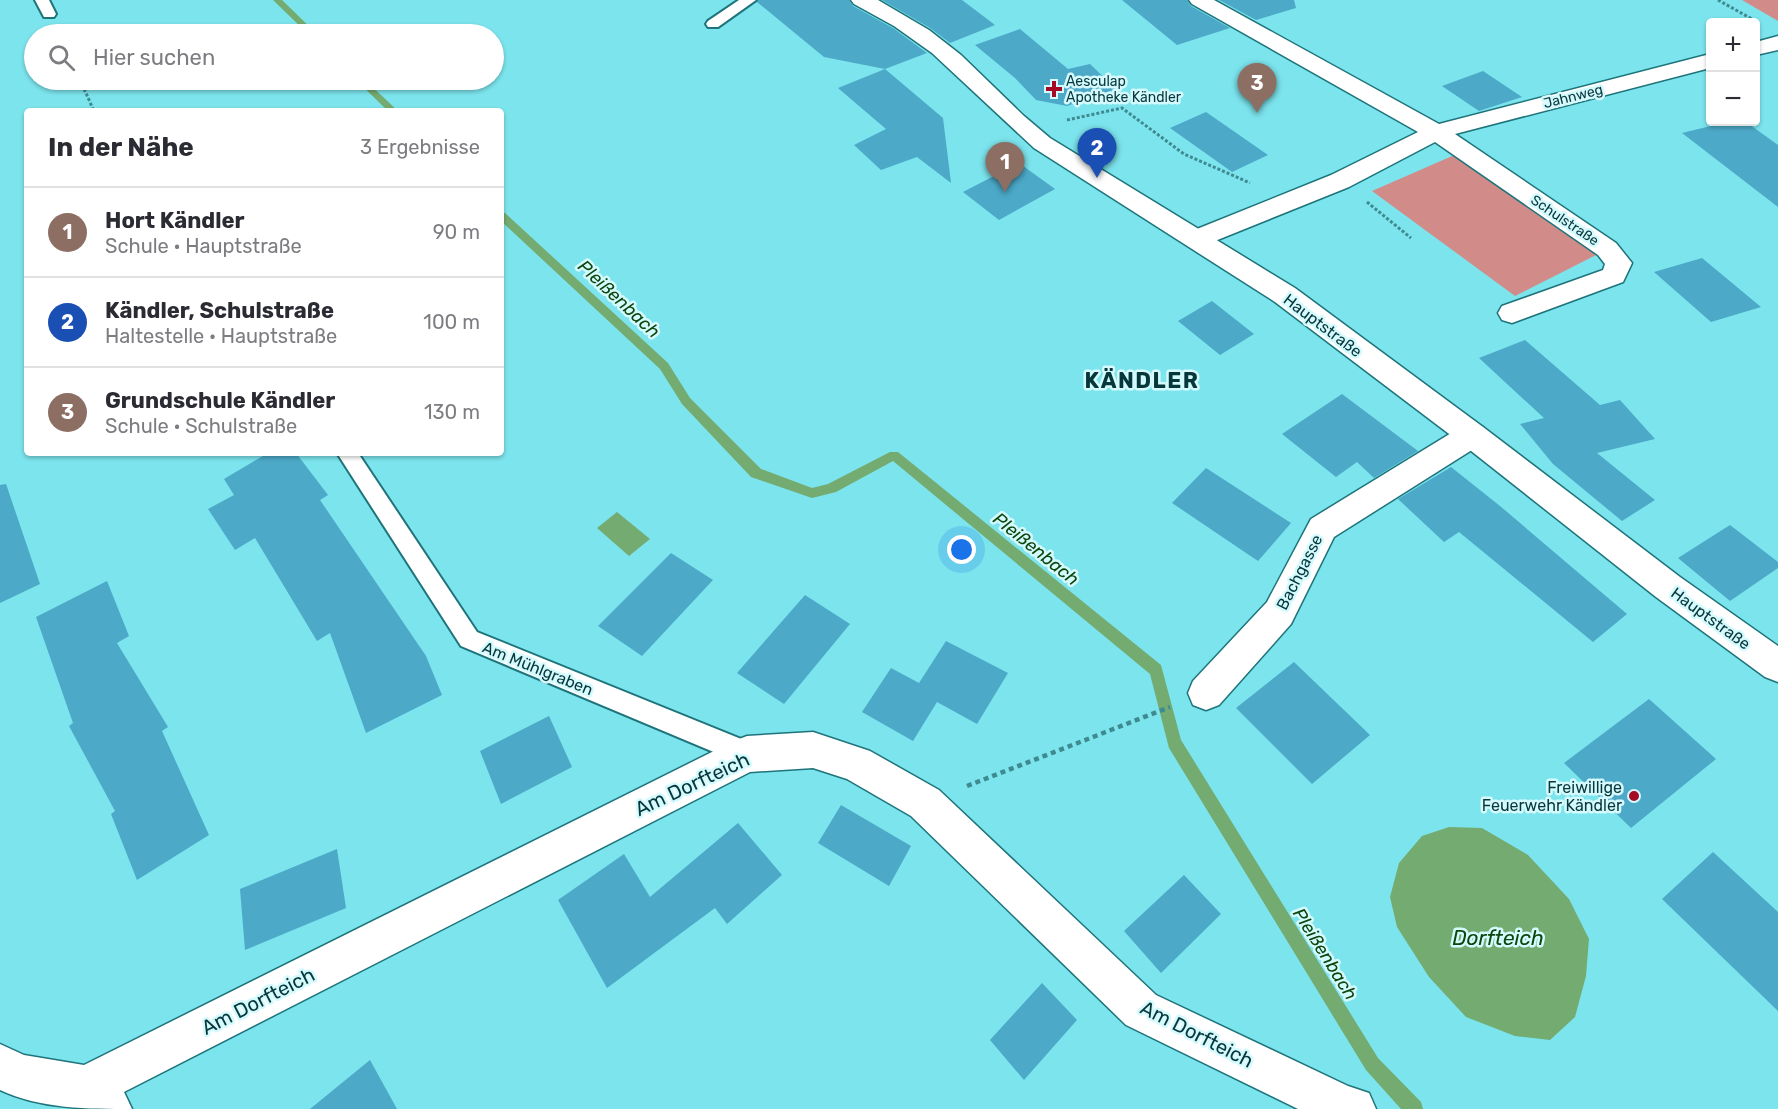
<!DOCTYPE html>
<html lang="de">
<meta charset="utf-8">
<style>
body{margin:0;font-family:Rubik,sans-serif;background:#f2f2f3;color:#2b2b33}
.controls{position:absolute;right:18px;top:18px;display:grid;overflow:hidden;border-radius:6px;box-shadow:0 2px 4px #0004}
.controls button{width:54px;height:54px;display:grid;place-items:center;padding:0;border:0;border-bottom:2px solid #e1e1e2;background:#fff;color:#2b2b33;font:30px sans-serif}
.you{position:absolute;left:962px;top:550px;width:21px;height:21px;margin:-15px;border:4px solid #fff;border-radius:50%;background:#1a73e8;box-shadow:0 0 0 9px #1a73e833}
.badge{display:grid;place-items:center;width:39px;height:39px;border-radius:50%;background:#a50b23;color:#fff;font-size:20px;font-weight:700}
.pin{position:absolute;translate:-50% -50px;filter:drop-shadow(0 2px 3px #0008)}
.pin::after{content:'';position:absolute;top:32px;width:21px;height:18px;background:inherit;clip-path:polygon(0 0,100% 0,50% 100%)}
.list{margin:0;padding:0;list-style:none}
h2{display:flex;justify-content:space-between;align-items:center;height:78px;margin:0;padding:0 24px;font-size:26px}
h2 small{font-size:20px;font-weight:400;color:#7c7c81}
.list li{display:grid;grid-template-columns:39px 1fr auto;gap:18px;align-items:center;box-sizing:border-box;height:90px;padding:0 24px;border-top:2px solid #e1e1e2}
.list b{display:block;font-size:22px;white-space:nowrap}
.list p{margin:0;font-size:20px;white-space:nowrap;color:#7c7c81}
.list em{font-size:20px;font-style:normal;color:#7c7c81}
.icon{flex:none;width:33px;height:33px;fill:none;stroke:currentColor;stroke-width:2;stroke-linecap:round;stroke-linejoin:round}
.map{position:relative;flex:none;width:1778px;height:1109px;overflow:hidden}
.search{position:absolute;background:#fff;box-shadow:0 2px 4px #0004;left:24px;top:24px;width:480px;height:66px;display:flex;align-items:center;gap:15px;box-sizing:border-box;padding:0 21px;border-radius:33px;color:#7c7c81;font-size:22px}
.panel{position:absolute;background:#fff;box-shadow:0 2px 4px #0004;left:24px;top:108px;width:480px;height:348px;border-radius:6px}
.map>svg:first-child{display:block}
</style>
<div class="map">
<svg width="1778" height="1109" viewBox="0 0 1778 1109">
<rect width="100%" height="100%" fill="#7ce4ed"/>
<path fill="#d18c89" d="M1742,0H1778V21Z
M1459,153L1602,252L1515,296L1372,191Z"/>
<path fill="#74ab70" d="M617,512L650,539L629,556L597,528Z
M1449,827L1482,828L1528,855L1569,899L1589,939L1586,976L1575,1017L1550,1040L1515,1036L1466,1017L1429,977L1397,927L1390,897L1399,863L1422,836Z"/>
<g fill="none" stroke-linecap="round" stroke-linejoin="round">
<path fill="#74ab70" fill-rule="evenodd" d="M273,0H282L317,34H308Z
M356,80H365L398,111H388Z
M501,212L505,213L668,363L690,398L761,469L812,488L828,484L890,452H898L1161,665L1181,740L1378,1058L1421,1102L1423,1109H1401L1366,1070L1169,748L1150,674L893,461L836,492L812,498L751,477L682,404L660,369L501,221Z"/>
</g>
<path fill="#4ca9c8" d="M758,0H849L853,6L893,28L927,53L885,69L943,118L951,183L917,157L881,170L854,145L886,129L838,88L885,69L824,57L757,2Z
M882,0H962L995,25L950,43L930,28Z
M1122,0H1187L1191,6L1230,28L1177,45Z
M1219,0H1294L1296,8L1256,20Z
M1020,29L1068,69L1090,64L1116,89L1067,106L1036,100L1015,78L975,45Z
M1483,71L1522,97L1479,111L1442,86Z
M1206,112L1268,155L1232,172L1170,128Z
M1727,122H1746L1778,145V207L1682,133Z
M1019,163L1055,189L999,220L963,192Z
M1702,258L1761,307L1711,322L1654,272Z
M1212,301L1254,334L1220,355L1178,321Z
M1525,340L1600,405L1620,400L1655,439L1597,453L1655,500L1622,521L1553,464L1520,424L1544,418L1479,358Z
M1342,394L1418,451L1374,478L1357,462L1336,477L1282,434Z
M268,453H296L328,495L320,500L426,656L442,695L366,733L330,633L317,641L255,538L235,550L208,509L234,495L224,479Z
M1451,467L1500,506L1627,614L1593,642L1459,532L1444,542L1398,499Z
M1206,468L1291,523L1258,561L1172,503Z
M6,484L40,584L0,603V485Z
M1730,525L1778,562V568L1730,601L1678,558Z
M671,553L713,580L642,656L598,626Z
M107,581L129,636L117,643L168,727L162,731L209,835L137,880L111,814L115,811L69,726L73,723L36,617Z
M805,595L850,624L784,704L737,673Z
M946,641L1008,673L977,724L937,702L913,741L862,712L891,668L919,683Z
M1294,662L1370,735L1312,784L1236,708Z
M1649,699L1716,759L1631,828L1564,763Z
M549,716L572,767L501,804L480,751Z
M841,805L911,846L889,886L818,843Z
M738,823L782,875L727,924L715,908L607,988L558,900L624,854L650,897Z
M337,849L346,908L245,950L240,889Z
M1713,852L1778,912V1011L1662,899Z
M1184,875L1221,914L1161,973L1124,931Z
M1042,983L1077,1020L1024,1080L990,1040Z
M370,1060L397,1109H310Z"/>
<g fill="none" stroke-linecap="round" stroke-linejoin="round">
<defs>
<path id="lane" d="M35,0H49L56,14L54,17H44Z
M739,0H756L718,27H708L706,24L708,21Z
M337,453H358L477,632L756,745L760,754L756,763L747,766L461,646Z"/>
<path id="street" d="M1189,0H1214L1439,124L1710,54V68L1455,134L1616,243L1632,263L1623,282L1512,323L1502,320L1498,313L1502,306L1603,270L1605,264L1598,255L1435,142L1349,187L1205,245L1196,248L1187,245L1183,239L1187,233L1331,175L1418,132L1192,4Z
M1778,36V50L1756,55V42Z
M1472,423L1483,427L1487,435L1483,443L1334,537L1291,624L1219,705L1206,710L1193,705L1188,693L1193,681L1267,602L1311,519L1461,427Z
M813,732L870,751L939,790L1156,995L1348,1086L1369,1093L1376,1109H1298L1126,1025L911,816L847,779L813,768L750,772L124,1092L132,1109C88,1109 40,1109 0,1090V1044L24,1055L84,1065L734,741L747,736Z"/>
<path id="secondary" d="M851,0H878L929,30L961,55L1024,116L1050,138L1295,288L1483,427L1680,577L1778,646V682L1765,677L1656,597L1461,443L1275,302L1034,148L932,53L894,26L854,4Z"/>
</defs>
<use href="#lane" stroke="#1e747a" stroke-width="4"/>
<use href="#street" stroke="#1e747a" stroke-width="3"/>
<use href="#secondary" stroke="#1e747a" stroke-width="3"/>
<path stroke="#3f8a90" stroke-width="3" stroke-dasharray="3 2" stroke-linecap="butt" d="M1718,0L1752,19
M80,80L94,111
M1067,120L1122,108L1184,154L1250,183
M1367,202L1411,238"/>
<path stroke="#3f8a90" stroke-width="4.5" stroke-dasharray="5 4" stroke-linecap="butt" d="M967,786L1170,707"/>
<use href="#lane" fill="#fff" fill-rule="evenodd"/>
<use href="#street" fill="#fff" fill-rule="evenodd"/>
<use href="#secondary" fill="#fff" fill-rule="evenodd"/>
</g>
<g fill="#a50b23" stroke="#d5fafe" stroke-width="2">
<path d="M1051 80h6v6h6v6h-6v6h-6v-6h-6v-6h6z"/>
<circle cx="1634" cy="796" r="6"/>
</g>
<g text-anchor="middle" stroke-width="5" stroke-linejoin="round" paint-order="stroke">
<g font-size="14" fill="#06373b" stroke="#d5fafe" text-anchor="start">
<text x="1066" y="86">Aesculap<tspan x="1066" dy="16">Apotheke Kändler</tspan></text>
</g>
<g font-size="14" fill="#06373b" stroke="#d5fafe">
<text transform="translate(1573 96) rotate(-14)" y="5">Jahnweg</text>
<text transform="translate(1565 220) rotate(34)" y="5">Schulstraße</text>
</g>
<g font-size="16" fill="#06373b" stroke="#d5fafe">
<text transform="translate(1323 325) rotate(37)" y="6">Hauptstraße</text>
<text transform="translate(1299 572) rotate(-63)" y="6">Bachgasse</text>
<text transform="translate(1711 618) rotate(36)" y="6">Hauptstraße</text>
<text transform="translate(538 668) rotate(22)" y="6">Am Mühlgraben</text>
</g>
<g font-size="16" fill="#06373b" stroke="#d5fafe" text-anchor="end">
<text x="1622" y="793">Freiwillige<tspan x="1622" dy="18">Feuerwehr Kändler</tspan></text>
</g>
<g font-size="18" font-style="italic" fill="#0b460a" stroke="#d5fafe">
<text transform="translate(619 299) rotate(43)" y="6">Pleißenbach</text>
<text transform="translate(1036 549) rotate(39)" y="6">Pleißenbach</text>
<text transform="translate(1325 954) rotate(58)" y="6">Pleißenbach</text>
</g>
<g font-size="20" fill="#06373b" stroke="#d5fafe">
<text transform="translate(692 784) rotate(-25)" y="7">Am Dorfteich</text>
<text transform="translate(258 1001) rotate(-27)" y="7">Am Dorfteich</text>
<text transform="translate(1197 1034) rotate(27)" y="7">Am Dorfteich</text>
</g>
<g font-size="21" font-style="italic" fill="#0b460a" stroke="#d5fafe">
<text x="1498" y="945">Dorfteich</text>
</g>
<g font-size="22" font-weight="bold" letter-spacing="1.5" fill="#06373b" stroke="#d5fafe">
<text x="1142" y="388">KÄNDLER</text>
</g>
</g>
</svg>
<div class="controls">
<button>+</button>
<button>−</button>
</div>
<div class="you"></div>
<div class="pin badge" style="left:1005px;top:192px;background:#8d6e63">1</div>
<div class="pin badge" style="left:1097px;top:178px;background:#1a4fb4">2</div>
<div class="pin badge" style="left:1257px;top:113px;background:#8d6e63">3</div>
<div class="search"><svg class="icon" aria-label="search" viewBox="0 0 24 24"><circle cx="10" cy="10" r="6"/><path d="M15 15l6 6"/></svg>Hier suchen</div>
<section class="panel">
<h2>In der Nähe<small>3 Ergebnisse</small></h2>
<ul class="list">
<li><span class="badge" style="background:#8d6e63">1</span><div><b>Hort Kändler</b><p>Schule · Hauptstraße</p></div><em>90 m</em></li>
<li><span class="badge" style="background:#1a4fb4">2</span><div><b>Kändler, Schulstraße</b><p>Haltestelle · Hauptstraße</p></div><em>100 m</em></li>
<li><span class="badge" style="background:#8d6e63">3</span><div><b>Grundschule Kändler</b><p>Schule · Schulstraße</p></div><em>130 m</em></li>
</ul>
</section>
</div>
